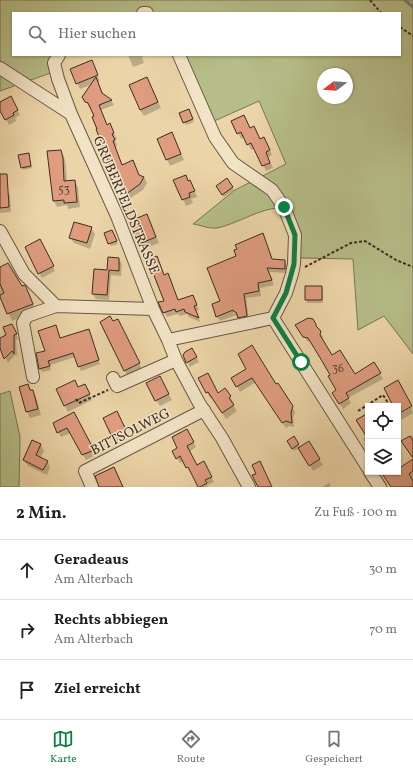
<!DOCTYPE html>
<html lang="de">
<meta charset="utf-8">
<style>
body{margin:0;font-family:Vollkorn,serif;background:#f2f2f2;color:#202124}
.controls{position:absolute;right:12px;bottom:12px;display:grid;overflow:hidden;border-radius:0px;box-shadow:0 1px 3px #0004}
.controls button{width:36px;height:36px;display:grid;place-items:center;padding:0;border:0;border-bottom:1px solid #e0e0e0;background:#fff;color:#202124;font:20px sans-serif}
.compass{position:absolute;left:317px;top:68px;width:36px;height:36px;border-radius:50%;background:#fff;box-shadow:0 1px 3px #0004;rotate:253deg}
.stop{position:absolute;width:12px;height:12px;margin:-9px;border:3px solid #0b8043;border-radius:50%;background:#fff}
.stop.end{background:#0b8043;border-color:#fff;box-shadow:0 1px 4px #0008}
.list{margin:0;padding:0;list-style:none}
h2{display:flex;justify-content:space-between;align-items:center;height:52px;margin:0;padding:0 16px;font-size:17px}
h2 small{font-size:13px;font-weight:400;color:#757577}
.list li{display:grid;grid-template-columns:26px 1fr auto;gap:12px;align-items:center;box-sizing:border-box;height:60px;padding:0 16px;border-top:1px solid #e0e0e0}
.list b{display:block;font-size:15px;white-space:nowrap}
.list p{margin:0;font-size:13px;white-space:nowrap;color:#757577}
.list em{font-size:13px;font-style:normal;color:#757577}
.icon{flex:none;width:22px;height:22px;fill:none;stroke:currentColor;stroke-width:2;stroke-linecap:round;stroke-linejoin:round}
.map{position:relative;flex:none;width:413px;height:487px;overflow:hidden}
.search{position:absolute;background:#fff;box-shadow:0 1px 3px #0004;left:12px;right:12px;top:12px;height:44px;display:flex;align-items:center;gap:10px;box-sizing:border-box;padding:0 14px;border-radius:0px;color:#757577;font-size:15px}
.sheet{height:232px;background:#fff}
nav{display:flex;justify-content:space-around;align-items:center;box-sizing:border-box;height:56px;border-top:1px solid #e0e0e0;background:#fff;font-size:11px;color:#757577}
nav a{display:grid;justify-items:center;gap:2px}
nav .on{color:#0b8043}
.map>svg:first-child{display:block}
</style>
<div class="map">
<svg width="413" height="487" viewBox="0 0 413 487">
<rect width="100%" height="100%" fill="#ebd4a7"/>
<filter id="stains"><feTurbulence type="fractalNoise" baseFrequency=".005" numOctaves="4"/><feColorMatrix values="0 0 0 0 .2 0 0 0 0 .09 0 0 0 0 .02 0 0 0 .5 -.17"/></filter>
<radialGradient id="worn" r=".72"><stop offset=".6" stop-color="#630" stop-opacity="0"/><stop offset="1" stop-color="#630" stop-opacity=".3"/></radialGradient>
<path fill="#b6bd88" stroke="#7a7556" fill-rule="evenodd" d="M0,0H413V354L384,316L358,330L353,259L301,258L289,208C263,205 241,223 217,228C210,229 200,225 193,224L235,190L286,164L259,101L212,122L183,55H400V13H13V55H62L59,70L0,91ZM323,74H347V98H323Z
M10,391L20,437L19,487H0V394Z"/>
<path fill="#0003" fill-rule="evenodd" d="M128,55H146L142,57L144,63L133,67Z
M94,67L100,81L98,82L103,94L111,100L114,105L101,110L107,126L110,125L117,139L115,140L117,146L115,147L123,166L133,162L140,176L144,177L147,183L143,190L129,199L118,174L117,175L113,169L91,108L89,107L86,101L91,85L80,89L77,83Z
M150,84L161,108L144,116L140,110Z
M10,97L20,115L15,118L16,121L9,125L0,109V103Z
M190,113L194,122L186,125L180,114Z
M233,121L257,132L260,140L267,143L272,155L268,157L273,168L266,171L255,148L251,150L245,137L241,139Z
M172,133L184,160L170,166L158,140Z
M61,151L64,157L66,165L67,182L74,181L78,187L80,207L68,209L67,205L57,207L54,201Z
M28,154L32,168L23,170L22,167Z
M185,176L193,187L197,197L191,199L193,203L186,206L175,180Z
M227,180L234,190L224,197L218,189Z
M0,191H7L10,195L11,212L0,213Z
M147,215L159,243L143,249L140,243Z
M91,228L95,234L90,249L74,243L70,237Z
M105,234H114L118,244L111,246Z
M265,239L273,260L285,261L287,266V273L269,272L274,285L260,288L261,296L246,298L249,320L242,322L236,315L220,321L217,316L221,302L238,257ZM240,309L241,311L233,314V312Z
M43,246L55,271L42,278L39,273Z
M157,257L165,276L168,275L171,279L178,301L193,296L199,310L196,311L200,322L189,317L187,314L180,316L178,314L167,317L160,303L165,301Z
M109,258L119,259L122,264L121,276L111,275L109,300L96,299L93,294L108,271Z
M0,268L27,291L30,295L36,311L12,321L1,298L0,299Z
M306,287H321L323,290V303H307L306,300Z
M101,322H113L120,326L142,369L128,377Z
M297,326L318,330L323,337L322,341L332,356L354,375L373,363L383,379L348,398L351,403L343,409L333,393L337,390L331,375L312,343L307,341Z
M56,327L61,339L90,334L100,364L81,371L75,357L50,365L51,370L42,372L40,369Z
M15,330L18,339L16,340L17,356L15,355L8,363L0,345V339L7,336Z
M192,349L199,362L190,367L184,355Z
M248,369L292,407L295,412L293,418L294,427L289,426L286,428L256,382L240,392L232,378Z
M200,379L218,394L225,389L234,403L232,404L237,411L226,419L212,398H210Z
M163,383L172,400L160,406L156,400Z
M28,385L36,397L41,415L30,418L27,412L20,387Z
M78,388L88,391L92,400L68,412L57,390Z
M411,407L413,413L401,420L398,415Z
M73,413L96,455L86,460L71,433L61,437L58,432Z
M368,414V447L363,439L367,437Z
M120,418L129,436L116,442L113,436Z
M187,430L196,447L189,452L197,466L206,468L214,482L207,485L208,487H199L192,472H190L184,461L180,463L173,451L179,448Z
M413,435V457L403,441Z
M294,437L300,447L308,442L323,465L313,471L299,448L294,451L288,441Z
M33,441L41,445L44,451L40,458L47,461L50,467L47,475L28,466L24,460Z
M413,460V478L411,479L413,483V487H393L383,472H398V470Z
M329,483L331,487H322Z"/>
<g fill="none" stroke-linecap="round" stroke-linejoin="round">
<path stroke="#748074" stroke-width="3.5" d="M405,0L413,7"/>
</g>
<path fill="#df9c7f" stroke="#3d2d24" d="M92,60L98,75L76,84L70,69Z
M96,77L102,93L112,100L99,105L107,125L110,123L114,133L112,134L115,140L113,141L122,165L133,160L139,175L144,177L140,184L125,195L115,169L113,170L108,160L96,129H97L92,117L94,116L88,103L85,102L82,97Z
M147,77L158,102L140,110L129,85Z
M11,96L18,110L13,113L14,115L5,120L0,111V102Z
M189,109L193,119L183,123L179,113Z
M244,115L250,128L254,126L260,139L264,137L270,150L266,152L270,163L262,166L251,143L247,145L241,132L237,134L231,121Z
M172,132L181,154L166,160L157,139Z
M61,150L63,158L64,181L75,180L77,202L64,203V200L53,201L47,151Z
M29,153L31,166L21,168L18,155Z
M0,174H7L9,207L0,208Z
M186,175L188,181L190,180L195,191L189,193L190,197L182,200L173,180Z
M227,178L233,187L222,195L216,186Z
M147,214L156,237L139,244L130,221Z
M74,222L92,227L87,243L69,238Z
M112,230L117,241L108,244L104,233Z
M263,233L272,259L285,260V269L267,268L272,280L258,283L259,291L244,294L247,316L238,318L236,312H234L233,310L216,317L212,304L220,301L207,268L236,256L234,250L237,249L235,245Z
M40,239L54,266L38,274L25,247Z
M157,256L164,275L168,273L178,300L193,295L197,305L194,306L199,318L185,312L184,309L176,312L175,309L163,313L158,302L164,301L148,260Z
M108,257L119,258V271L109,270L107,295L92,294L94,269L107,270Z
M8,263L22,286L25,285L26,287L33,304L7,314L0,297V295L4,293L0,284V267Z
M305,286H322V300H305Z
M110,316L113,321L118,319L140,363L124,371L100,322Z
M308,318L313,319L316,324V326L321,331L320,335L332,355L340,350L355,374L374,362L381,373L346,393L349,398L339,404L332,393L336,390L328,376L330,375L322,361L308,338L303,337L295,325Z
M12,324L17,334L14,335V354L12,351L4,359L0,348V338L6,335L3,327Z
M56,325L60,338L89,329L99,360L78,367L73,353L48,361L50,366L39,369L36,353L45,351L38,331Z
M252,345L276,384L278,383L293,406L291,413L292,423L286,421L282,423L252,378L236,387L231,378L246,369L238,354Z
M192,348L197,357L186,363L183,355L185,352Z
M208,373L218,393L225,388L231,396L229,398L234,405L222,413L208,392L206,393L198,378Z
M160,376L169,394L155,401L146,383Z
M75,380L78,387L85,384L90,394L64,406L56,389Z
M398,380L412,406L398,414V406H393L384,388Z
M28,384L30,390H33L38,409L26,412L19,387Z
M117,411L126,430L112,437L103,418Z
M74,412L94,450L82,455L67,428L57,433L53,423Z
M368,413V439L356,420Z
M187,429L194,442L187,446L197,465L204,461L212,477L205,480L207,483L200,487H198L188,467L186,468L180,456L176,459L172,451L177,448L172,437Z
M294,436L299,444L292,449L287,441Z
M410,436L413,441V458L401,441Z
M32,440L41,444L36,455L48,461L43,470L23,460Z
M309,441L320,459L309,466L298,448Z
M413,459V471L409,474L413,481V487H391L381,472H398V469Z
M260,461L272,487H258L252,475L256,474L252,465Z
M114,467L123,487H99L95,476Z"/>
<g fill="none" stroke-linecap="round" stroke-linejoin="round">
<defs>
<path id="minor" d="M143,13H147
M59,55L54,63L58,79L71,114L117,216L153,309L168,340L176,360L199,403L222,438L249,487
M179,55L215,137L233,163L272,190L284,207L295,235L294,264L292,274L286,293L273,318L368,468
M0,68L71,114
M0,231L24,274L56,306L153,309
M168,340L273,318
M33,377L23,323L27,316L56,306
M113,378L117,386L176,360
M370,472L380,487
M92,487L85,471L204,410"/>
</defs>
<use href="#minor" stroke="#685745" stroke-width="14"/>
<path stroke="#3d2d24" stroke-width="2" stroke-dasharray="3 2" stroke-linecap="butt" d="M370,0L381,13
M400,27L413,36
M305,267L351,243L365,241L396,260L413,267
M76,399L79,403L108,390
M358,411L383,395L390,406"/>
<use href="#minor" stroke="#f2e3c6" stroke-width="12"/>
</g>
<g fill="none" stroke-linecap="round" stroke-linejoin="round">
<path stroke="#0b8043" stroke-width="5" d="M284,207L295,235L294,264L286,293L273,318L301,362"/>
</g>
<g text-anchor="middle" stroke-width="3" stroke-linejoin="round" paint-order="stroke">
<g font-size="12" fill="#66493b">
<text x="64" y="193">53</text>
<text x="338" y="372">36</text>
</g>
<g font-size="14" fill="#3d2d24" stroke="#f2e3c6">
<text transform="translate(127 205) rotate(67)" y="5">GRUBERFELDSTRASSE</text>
<text transform="translate(130 431) rotate(-27)" y="5">BITTSOLWEG</text>
</g>
</g>
<rect width="100%" height="100%" filter="url(#stains)"/>
<rect width="100%" height="100%" fill="url(#worn)"/>
</svg>
<div class="controls">
<button><svg class="icon" aria-label="locate" viewBox="0 0 24 24"><circle cx="12" cy="12" r="6"/><path d="M12 2v4M12 18v4M2 12h4M18 12h4"/></svg></button>
<button><svg class="icon" aria-label="layers" viewBox="0 0 24 24"><path d="M12 4l9 5-9 5-9-5zM3 14l9 5 9-5"/></svg></button>
</div>
<svg class="compass" viewBox="-18 -18 36 36"><path d="M0-13l5 13h-10z" fill="#e53935"/><path d="M0 13l5-13h-10z" fill="#757577"/></svg>
<div class="stop" style="left:301px;top:362px"></div>
<div class="stop end" style="left:284px;top:207px"></div>
<div class="search"><svg class="icon" aria-label="search" viewBox="0 0 24 24"><circle cx="10" cy="10" r="6"/><path d="M15 15l6 6"/></svg>Hier suchen</div>
</div>
<section class="sheet">
<h2>2 Min.<small>Zu Fuß · 100 m</small></h2>
<ul class="list">
<li><svg class="icon" aria-label="ahead" viewBox="0 0 24 24"><path d="M12 20V5M6 11l6-6 6 6"/></svg><div><b>Geradeaus</b><p>Am Alterbach</p></div><em>30 m</em></li>
<li><svg class="icon" aria-label="right" viewBox="0 0 24 24"><path d="M7 20v-9h11M14 6l5 5-5 5"/></svg><div><b>Rechts abbiegen</b><p>Am Alterbach</p></div><em>70 m</em></li>
<li><svg class="icon" aria-label="arrive" viewBox="0 0 24 24"><path d="M6 21V4h12l-3 4 3 4H6"/></svg><div><b>Ziel erreicht</b></div></li>
</ul>
</section>
<nav>
<a class="on"><svg class="icon" aria-label="map" viewBox="0 0 24 24"><path d="M3 6l6-2 6 2 6-2v14l-6 2-6-2-6 2zM9 4v14M15 6v14"/></svg>Karte</a>
<a><svg class="icon" aria-label="directions" viewBox="0 0 24 24"><path d="M12 3l9 9-9 9-9-9zM9 14v-3h6M13 9l2 2-2 2"/></svg>Route</a>
<a><svg class="icon" aria-label="saved" viewBox="0 0 24 24"><path d="M7 4h10v16l-5-4-5 4z"/></svg>Gespeichert</a>
</nav>
